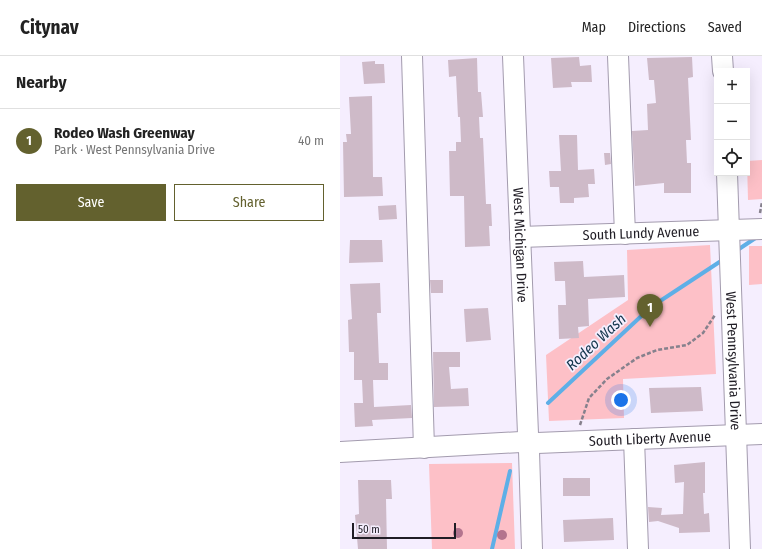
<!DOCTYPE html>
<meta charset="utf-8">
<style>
body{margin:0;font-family:"Fira Sans Condensed",sans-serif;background:#f6f6f6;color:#222}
.controls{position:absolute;right:12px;top:12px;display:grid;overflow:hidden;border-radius:0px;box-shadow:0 4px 16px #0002}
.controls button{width:36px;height:36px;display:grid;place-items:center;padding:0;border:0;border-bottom:1px solid #e0e0e0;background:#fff;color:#222;font:20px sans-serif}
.scale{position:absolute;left:12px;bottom:10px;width:104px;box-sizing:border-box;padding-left:4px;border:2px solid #201d25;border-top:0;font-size:11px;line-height:14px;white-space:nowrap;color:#201d25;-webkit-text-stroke:3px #f5eefe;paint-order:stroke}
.you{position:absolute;left:281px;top:344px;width:14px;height:14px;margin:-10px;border:3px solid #fff;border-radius:50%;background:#1a73e8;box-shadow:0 0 0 6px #1a73e833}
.badge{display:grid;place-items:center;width:26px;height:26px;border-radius:50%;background:#63612e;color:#fff;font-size:13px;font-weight:700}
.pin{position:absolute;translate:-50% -33px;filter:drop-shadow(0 1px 2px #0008)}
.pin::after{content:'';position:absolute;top:21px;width:14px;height:12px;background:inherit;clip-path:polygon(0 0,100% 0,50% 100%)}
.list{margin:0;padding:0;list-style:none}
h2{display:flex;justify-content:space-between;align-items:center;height:52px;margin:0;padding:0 16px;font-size:17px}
h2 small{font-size:13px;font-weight:400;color:#767676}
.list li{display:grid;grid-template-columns:26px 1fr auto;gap:12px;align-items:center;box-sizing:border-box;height:64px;padding:0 16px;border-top:1px solid #e0e0e0}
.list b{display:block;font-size:15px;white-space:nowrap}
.list p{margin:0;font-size:13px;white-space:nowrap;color:#767676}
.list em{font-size:13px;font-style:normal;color:#767676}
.actions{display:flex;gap:8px;padding:12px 16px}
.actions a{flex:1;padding:9px 0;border:1px solid #63612e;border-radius:0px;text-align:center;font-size:14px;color:#63612e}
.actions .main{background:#63612e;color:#fff}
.icon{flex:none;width:22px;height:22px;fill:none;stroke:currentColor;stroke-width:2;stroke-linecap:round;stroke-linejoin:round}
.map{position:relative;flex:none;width:422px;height:493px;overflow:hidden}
header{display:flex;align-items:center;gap:24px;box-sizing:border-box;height:56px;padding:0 20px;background:#fff;border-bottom:1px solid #e0e0e0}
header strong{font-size:19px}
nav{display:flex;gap:22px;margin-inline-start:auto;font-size:14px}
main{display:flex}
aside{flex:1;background:#fff}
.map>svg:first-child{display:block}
</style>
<header>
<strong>Citynav</strong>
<nav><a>Map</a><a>Directions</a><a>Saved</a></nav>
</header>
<main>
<aside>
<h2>Nearby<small></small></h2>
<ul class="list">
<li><span class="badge">1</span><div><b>Rodeo Wash Greenway</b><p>Park · West Pennsylvania Drive</p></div><em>40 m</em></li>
</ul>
<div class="actions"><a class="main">Save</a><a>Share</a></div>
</aside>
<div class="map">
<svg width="422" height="493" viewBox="0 0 422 493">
<rect width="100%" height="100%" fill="#f5eefe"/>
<path fill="#fdc0c7" d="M422,104V143L408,144L407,105Z
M370,189L376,318L283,323L284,362L209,365L206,299L288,244L287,194Z
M409,190H422V228L409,229Z
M172,407L175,493H92L89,408Z"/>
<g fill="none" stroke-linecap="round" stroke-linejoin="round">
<path stroke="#5eafe7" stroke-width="4" d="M396,195L417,181
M208,347L311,251L384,203
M152,493L170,415"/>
</g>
<path fill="#cebac8" d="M239,1L240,10L251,9L252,26H231L232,31L213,32L211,2Z
M352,1L353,21L348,22L351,84H346L347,107H351V137H324V127L295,130L292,75L308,74L307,48L316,47L314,24H309L307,2Z
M137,2L138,36H141L143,61H139L140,82H143L146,148H151L152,170H149L150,190L125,191L124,140H110L109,95H116V86H121L120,61H118L116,20L109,21L108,4Z
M35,5V8H44L45,27L24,28L22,6Z
M32,40L33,121H42L43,140L4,141L3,86H7L6,78H11L9,41Z
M219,79H237L238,114L254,113L255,128H248L249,141L234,142V147H220L219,131H210L209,115H221Z
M264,97H270L271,108L265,109Z
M56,149L57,163L39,164L38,150Z
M10,184H42L43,206L9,207Z
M243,205L244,221L284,219L285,241L248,243L249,270L238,271L239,282L219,283L218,249H226L225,225H215L214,206Z
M90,224H103V237H91Z
M40,227L41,257H37L39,307H48V324H33L34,351L71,349L72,362L32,364L33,370L15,371L14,347H23L22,324H14V296H9L8,264L12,263L10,228Z
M148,252L151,284L126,286L124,253Z
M93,296H120V311H109L111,333L128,332L129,350L94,351Z
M361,331L363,355L311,357L309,332Z
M365,406V437H363L364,458L369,457L370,476L339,477V472L318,465L309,466L308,451L322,452L321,459L343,458L344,426L335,427L334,409Z
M223,422H250V440H223Z
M18,424H51L52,443H46L47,493H18L15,459L19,458Z
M273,462L274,484L224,486L223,464Z"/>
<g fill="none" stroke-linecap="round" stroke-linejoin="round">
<defs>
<g id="minor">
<path d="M72,0L84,392"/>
<path id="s1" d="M173,0L188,378"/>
<path d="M278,0L285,178"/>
<path d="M382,0L383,15"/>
<path id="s2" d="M387,117L400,493"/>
<path id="s3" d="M180,181L422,173"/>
<path d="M294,383L298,493"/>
<path id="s4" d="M197,387L422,378"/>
<path d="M189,395L192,493"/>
<path d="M0,396L181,386"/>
</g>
</defs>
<use href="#minor" stroke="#a39bae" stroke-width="22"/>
<path stroke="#86818d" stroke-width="2.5" stroke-dasharray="4 2" stroke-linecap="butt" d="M420,157L422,146
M240,369L249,342L267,323L297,302L317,294L347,289L363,277L375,259"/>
<use href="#minor" stroke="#fff" stroke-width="20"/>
</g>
<g fill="#b4748e">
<circle cx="118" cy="477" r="5"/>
<circle cx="162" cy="479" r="5"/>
</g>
<g text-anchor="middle" stroke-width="3.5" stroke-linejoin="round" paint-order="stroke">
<g font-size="14" fill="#201d25" stroke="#f5eefe">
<text dy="5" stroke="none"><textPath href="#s3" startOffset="121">South Lundy Avenue</textPath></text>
<text dy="5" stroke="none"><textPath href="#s1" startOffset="189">West Michigan Drive</textPath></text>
<text dy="5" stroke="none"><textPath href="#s2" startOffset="188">West Pennsylvania Drive</textPath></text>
<text dy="5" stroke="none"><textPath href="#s4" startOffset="113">South Liberty Avenue</textPath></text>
</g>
<g font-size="15" font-style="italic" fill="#12354c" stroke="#f5eefe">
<text transform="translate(256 286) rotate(-43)" y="5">Rodeo Wash</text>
</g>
</g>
</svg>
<div class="controls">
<button>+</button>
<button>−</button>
<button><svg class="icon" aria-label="locate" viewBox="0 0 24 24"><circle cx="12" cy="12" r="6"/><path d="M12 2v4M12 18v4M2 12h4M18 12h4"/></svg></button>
</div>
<div class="scale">50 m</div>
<div class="you"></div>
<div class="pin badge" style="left:310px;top:271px">1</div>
</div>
</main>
